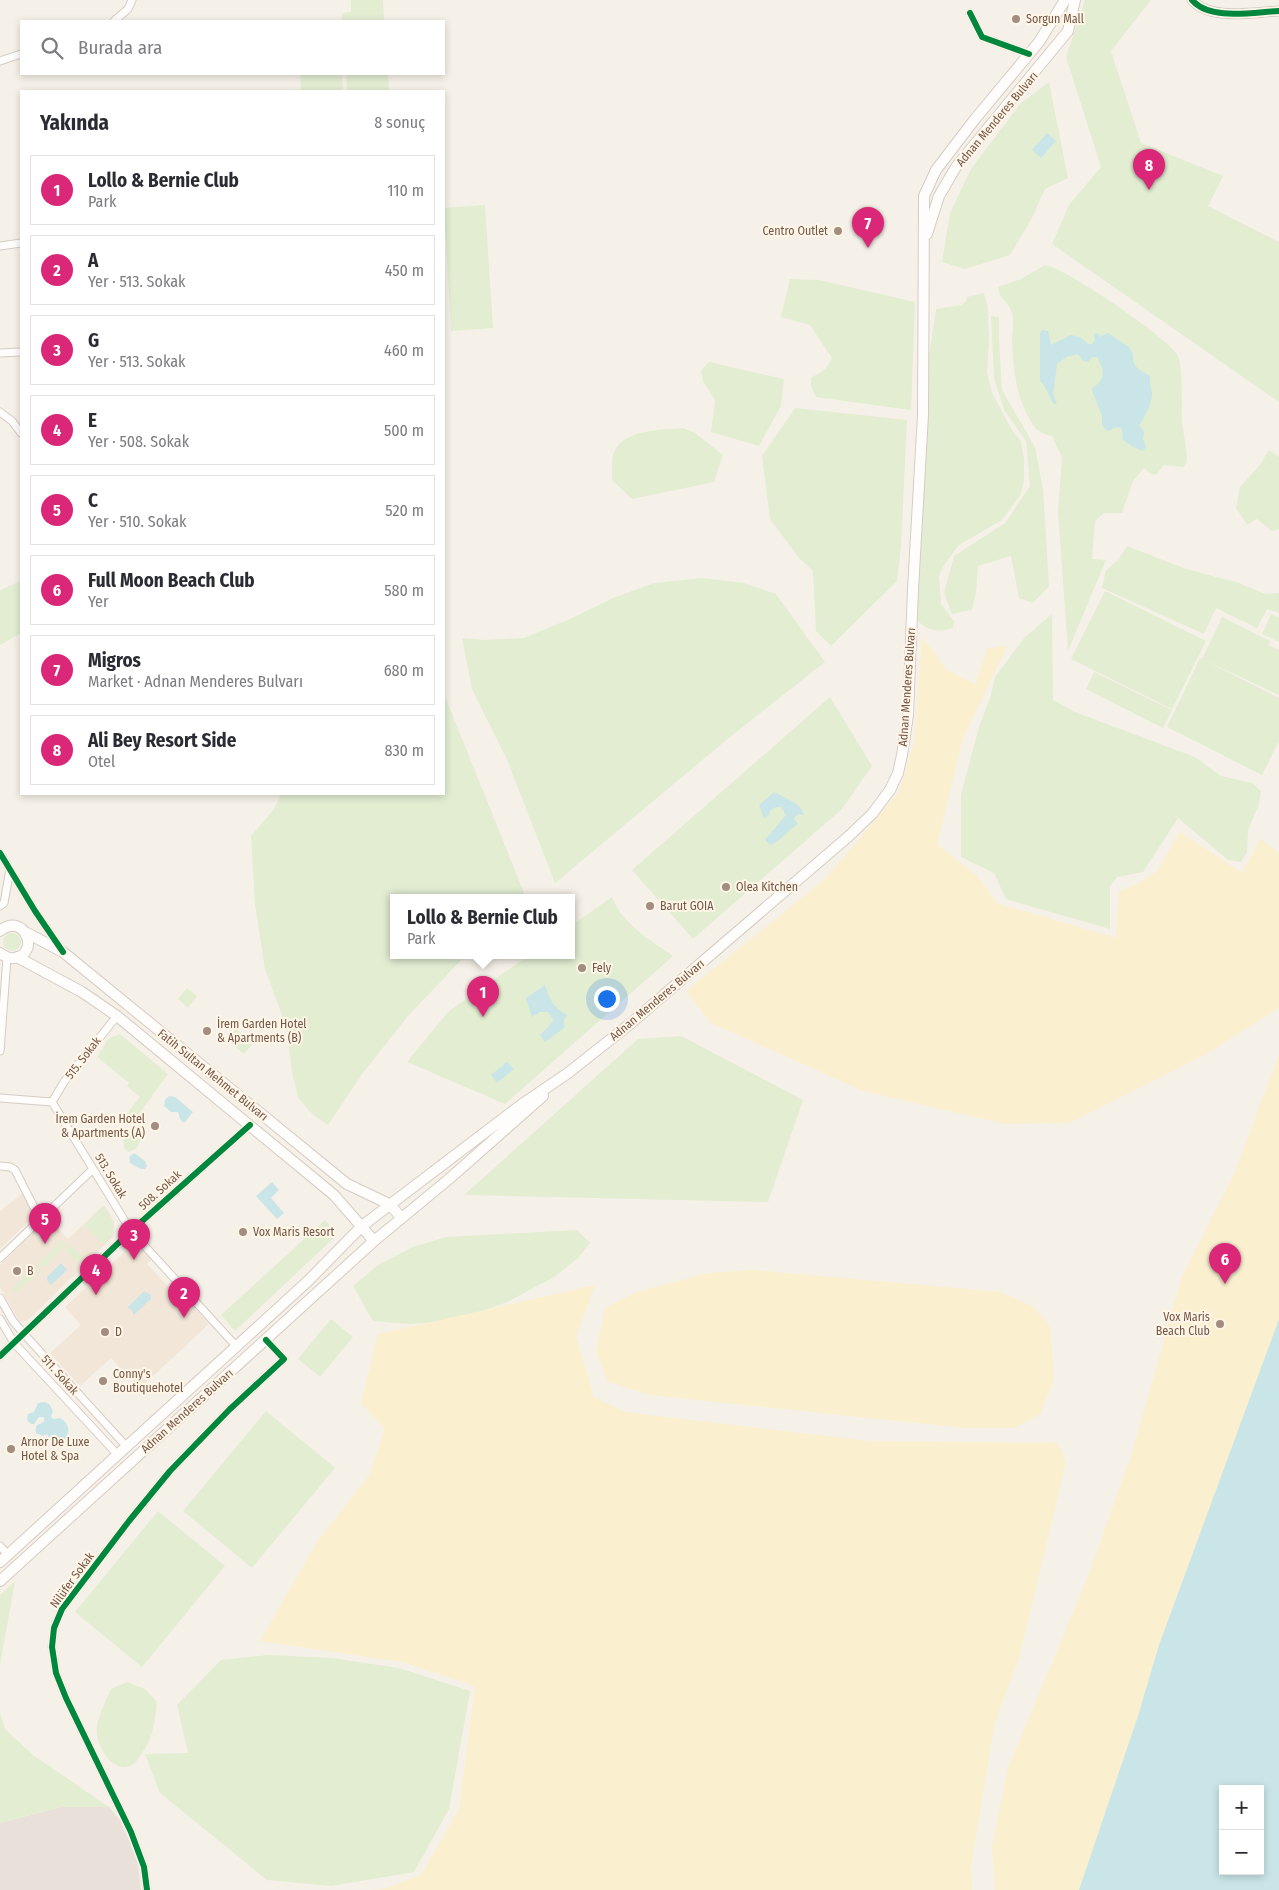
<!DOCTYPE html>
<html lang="tr">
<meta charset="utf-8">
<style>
body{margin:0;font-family:"Fira Sans Condensed",sans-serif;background:#f7f7f7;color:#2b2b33}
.controls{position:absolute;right:15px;bottom:15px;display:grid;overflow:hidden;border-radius:0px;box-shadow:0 2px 8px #0003}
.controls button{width:45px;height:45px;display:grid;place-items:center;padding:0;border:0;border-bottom:1px solid #e1e1e2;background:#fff;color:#2b2b33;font:25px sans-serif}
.you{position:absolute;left:606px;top:998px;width:18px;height:18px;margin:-12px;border:4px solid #fff;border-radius:50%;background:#1a73e8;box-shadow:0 0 0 8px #1a73e833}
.badge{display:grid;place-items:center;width:32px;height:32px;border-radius:50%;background:#db2777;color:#fff;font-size:16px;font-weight:700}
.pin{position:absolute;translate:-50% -41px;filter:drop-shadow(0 1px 2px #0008)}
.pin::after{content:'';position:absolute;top:26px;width:18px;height:15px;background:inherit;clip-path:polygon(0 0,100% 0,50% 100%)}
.popup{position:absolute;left:390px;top:894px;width:185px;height:65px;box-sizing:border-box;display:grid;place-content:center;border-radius:0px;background:#fff;filter:drop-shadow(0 1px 4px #0005);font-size:16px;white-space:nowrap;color:#7c7c81}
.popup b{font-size:19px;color:#2b2b33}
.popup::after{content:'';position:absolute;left:50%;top:100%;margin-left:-10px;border:10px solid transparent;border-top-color:#fff}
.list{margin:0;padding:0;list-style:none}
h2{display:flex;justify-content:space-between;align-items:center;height:65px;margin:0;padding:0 20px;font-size:21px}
h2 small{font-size:16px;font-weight:400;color:#7c7c81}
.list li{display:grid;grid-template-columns:32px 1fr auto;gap:15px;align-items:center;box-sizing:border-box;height:70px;margin:0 10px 10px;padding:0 10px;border:1px solid #e1e1e2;border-radius:0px}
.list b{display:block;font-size:19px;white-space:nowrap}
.list p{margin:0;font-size:16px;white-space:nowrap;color:#7c7c81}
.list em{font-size:16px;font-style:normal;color:#7c7c81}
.icon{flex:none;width:28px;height:28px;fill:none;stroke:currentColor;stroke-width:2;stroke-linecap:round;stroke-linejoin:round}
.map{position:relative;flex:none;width:1279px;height:1890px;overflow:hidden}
.search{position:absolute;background:#fff;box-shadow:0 2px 8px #0003;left:20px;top:20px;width:425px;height:55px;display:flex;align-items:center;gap:12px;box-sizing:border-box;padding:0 18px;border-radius:0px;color:#7c7c81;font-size:19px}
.panel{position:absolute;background:#fff;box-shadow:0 2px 8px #0003;left:20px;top:90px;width:425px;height:705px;border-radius:0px}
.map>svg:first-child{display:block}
</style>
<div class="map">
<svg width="1279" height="1890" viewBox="0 0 1279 1890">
<rect width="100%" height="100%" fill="#f6f1e8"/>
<path fill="#f2e6d8" d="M23,1193L35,1215L0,1249V1211Z
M104,1205L114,1221V1236L27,1321H19L0,1287V1265L48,1219L68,1239Z
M133,1244H136L151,1260L147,1264L175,1294L177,1293L180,1297L182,1295L209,1324L140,1388L111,1358L80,1386L50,1353L81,1325L65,1307Z"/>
<path fill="#e9e1d9" d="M61,1807H109L119,1819L128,1838L138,1864L141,1890H0V1823Z"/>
<path fill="#e2edd2" d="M351,0H383L384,21H342V13L351,12Z
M1085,0H1151L1111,51L1141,143L1223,176L1208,206L1279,242V402L1052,244L1069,205L1101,167L1066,57Z
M300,74H342L343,91H301Z
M346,74H388L389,91H347Z
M1049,82L1068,178L1045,189L1031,220L1010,255L965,269L942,262L950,213L971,169L1020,104Z
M485,205L493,328L451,331L444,208Z
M1045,265C1064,267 1165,336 1177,354C1184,365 1181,407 1182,422C1183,433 1186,444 1187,456C1187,460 1186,463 1184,467L1164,465L1156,475L1149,473L1144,468L1133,481L1122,513H1104L1095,521L1092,559L1106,560L1068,651L1058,512L1062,458L1052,436C1037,433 1032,426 1026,412C1015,389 1013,365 1012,340C1012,332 1014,321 1012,313C1009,302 998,298 998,287L1021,279Z
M790,279L819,280L915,302L911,410L816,397L811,386V378L826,369L832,358L810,325L781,317Z
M984,293L988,308L989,339L987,372L992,393L1012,430L1021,441L1024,459V481L1021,494L1002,520L959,545L944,565L939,576L941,604L954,621L953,628C938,633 925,631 916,618L926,450L929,356L936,309L961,305L966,301L967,297Z
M991,316L999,317V341L1002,390L1035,447L1043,489L1049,586L1033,603L1019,598L1011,556L978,566L976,593L972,610L952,614L944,593L954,556L1005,523L1030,486L1026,441L1004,410L994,378Z
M709,362L784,379L781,406L759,446L711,432L715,400L703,381L701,371Z
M795,408L907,420L901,546L897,581L831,646L816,631L813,571L799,558L770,519L762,456Z
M683,428L695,433L723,455L714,482L632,499L612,480C612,472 611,460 614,452C624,429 662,430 683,428Z
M1269,450L1279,457V529L1272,531L1257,519L1247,525L1236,508L1240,487L1259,466Z
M1127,546L1186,569L1239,583L1265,594L1279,593V613L1267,609L1257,628L1216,608L1204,634L1102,588L1106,570L1118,560Z
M702,578L744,583L776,594L825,662L730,737L555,883L508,762L472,689L462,638L485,640L524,638L570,619L613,598L654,583Z
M21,581V633L0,645V590Z
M1105,591L1206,641L1172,709L1071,659Z
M1052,614L1053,700L1075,712L1195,757L1221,776L1252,783L1261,791L1259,804L1248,830L1247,852L1241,862L1228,860L1178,818L1143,872L1117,877L1110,886V929L1006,899L994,873L961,857V795L979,727L991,695L995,677L1025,637Z
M1271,614L1279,618V642L1262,634Z
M1222,617L1270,641L1269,645L1279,650V695L1202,659Z
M1200,658L1279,698V741L1262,775L1167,727Z
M1094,672L1172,710L1163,728L1086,689Z
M444,694L524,893L519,898H394V956H465L408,1016L362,1074L328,1125L312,1114L298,1097L292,1072L286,1026L265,969L255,905L251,836L274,809L281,794H444Z
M830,697L872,766L842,809L693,939L632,870Z
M612,897C624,926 649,939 673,956L505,1104L407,1062L449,1011L528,956H572V925Z
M3 942a9 9 0 1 1 18 0a9 9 0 1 1-18 0Z
M187,988L197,996L188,1008L178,999Z
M236,1029L253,1043L244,1054L227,1040Z
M120,1034L168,1074L133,1122L125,1116L140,1097L127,1086L129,1083L97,1057L109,1038Z
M681,1036L803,1100L768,1202L464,1195L638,1039Z
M132,1128L142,1138L136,1149L128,1152C119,1143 125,1137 132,1128Z
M104,1206C114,1223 120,1229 104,1245L84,1225Z
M325,1220L337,1235L235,1331L221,1315Z
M577,1230L590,1243L578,1258L554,1277L507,1302L460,1320L409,1324L373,1321L353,1286L378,1265L413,1247L446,1237Z
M62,1240L67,1245L61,1248L60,1251L44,1267H41L38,1264Z
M71,1245L84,1258L79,1263H77L66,1251V1249Z
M36,1265L40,1271L16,1293L11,1289Z
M331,1319L353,1337L320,1377L298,1359Z
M266,1411L335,1468L252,1568L183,1511Z
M158,1511L225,1566L142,1667L75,1612Z
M15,1581L0,1665V1595Z
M269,1655L332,1658L399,1668L470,1691L449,1809L414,1872L331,1886L267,1880L160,1793L145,1754L188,1753L177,1705L221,1660Z
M127,1682L145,1689L157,1702C155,1721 153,1738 142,1753C140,1756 137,1761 135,1763C114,1779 94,1744 97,1726C99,1713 106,1701 111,1689Z
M0,1713L5,1729L33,1755L109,1807H61L0,1823Z"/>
<path fill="#faefcf" d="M922,637L947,670L975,684L988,648L1007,646L963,738L937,844L976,875L997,903L1116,938L1119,891L1135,885L1157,871L1180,832L1242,873L1260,839L1279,853V1008L1208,1053L1069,1123L1005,1124L863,1091L711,1023L686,991L825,879L899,792L914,743Z
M1279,1054V1319L1159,1645L1138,1716L1079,1890H995L992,1847L1008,1768L1087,1579L1132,1453L1181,1279L1235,1172Z
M753,1270L1001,1292L1035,1308L1050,1327L1054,1379L1040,1414L1014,1428H965L650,1395L608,1382L596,1352L605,1308L637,1292L708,1273Z
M595,1285L576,1337L594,1397L625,1412L868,1441L1057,1443L1066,1462L1020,1655L995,1722L971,1867L972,1890H369L383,1889L421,1875L459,1809L475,1686L402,1662L260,1641L317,1542L370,1474L385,1429L361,1403L378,1334Z"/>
<path fill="#c9e5e7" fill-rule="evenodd" d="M1047,133L1056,141L1041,158L1032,150Z
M1042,330L1048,331L1051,345L1071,335L1080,337L1088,344H1092L1095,340L1094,334L1098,333L1100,337L1108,333L1129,347L1133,354V362L1138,369L1150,376C1149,383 1151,387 1152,393C1152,403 1145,417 1139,425L1144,432L1143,439L1146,447L1143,451L1133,447L1122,439L1123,434L1121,428L1116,427L1109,431L1105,429L1102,424V416L1092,390C1094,386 1098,385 1100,381C1106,373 1101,364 1097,357H1092L1088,362L1083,361L1078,354L1066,357L1057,364L1053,394L1057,403L1054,404C1048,396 1047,387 1040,381V334Z
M774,792C784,798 802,803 804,815L798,814L794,818L798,824C787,831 782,840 771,845L765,840L786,815L781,807C774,807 770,808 769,815L764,818L759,805Z
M545,985C549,998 553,1008 567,1015L564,1019V1028L545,1042L540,1035L551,1024L553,1019L548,1012H540L532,1017L526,998Z
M507,1062L514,1069L497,1083L491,1075Z
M169,1096L175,1097L193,1112L184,1123L180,1119L178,1112H171L164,1106L165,1100Z
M134,1153L145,1161L147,1166L145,1169H141L130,1163L129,1157Z
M272,1182L279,1190L271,1198L284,1213L277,1219L256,1196Z
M61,1263L67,1270L51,1285L47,1280V1277Z
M144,1291L151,1295V1299L134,1315L131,1309L127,1308Z
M1279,1319V1890H1079L1138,1716L1159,1645ZM1223,1789H1260V1871H1223Z
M45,1402L50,1405L53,1412L51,1416L53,1419L60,1418C69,1423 70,1430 66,1439L56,1442L49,1440L47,1434L43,1436L36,1433C35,1421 40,1426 44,1421V1417H39L34,1424H31L27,1420L28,1414L34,1412L38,1403Z"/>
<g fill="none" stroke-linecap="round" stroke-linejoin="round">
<defs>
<path id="minor" d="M970,13L982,37L1029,54
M114,21L128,9L132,0
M0,61L21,54
M0,246L21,243
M0,353L21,352
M0,412L12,421L21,433
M0,853L35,911L61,949
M0,906L4,903L10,869
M0,1051L7,958
M0,1098L52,1102
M52,1102L131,1231L236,1346
M52,1102L64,1082L117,1016
M0,1166L10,1167L15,1170L40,1219
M0,1258L93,1169
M0,1298L13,1321L24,1334L126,1446
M0,1319L14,1343L117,1454
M0,1356L131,1231L250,1125
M0,1546L8,1555
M147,1890L144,1867L131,1832L66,1698L56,1673L52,1647L54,1628L62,1609L129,1521L170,1471L229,1410L284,1359L266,1340"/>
<path id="tertiary" d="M1192,0C1210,21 1253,12 1279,11"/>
<path id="secondary" d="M927,234L939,196L956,167L1068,31L1075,0
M0,931C24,911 41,953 15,958C9,959 4,956 0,953
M25,932L63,952L347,1184L389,1204L401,1217
M17,957L82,992L117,1016L334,1195L374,1241
M0,1562L308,1281L362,1226L521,1105L568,1073L630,1024L849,836L872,814L890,790L898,773L902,755L908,715L913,589L923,415L924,196L936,170L975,119L1039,42L1065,0
M0,1581L374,1241L449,1179L543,1096"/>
</defs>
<use href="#minor" stroke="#d4ccc5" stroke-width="9"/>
<use href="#tertiary" stroke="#d4ccc5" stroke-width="11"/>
<use href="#secondary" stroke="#d5ccc4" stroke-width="12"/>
<use href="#minor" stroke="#fefdfc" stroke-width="7"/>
<use href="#tertiary" stroke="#fefdfc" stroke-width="9"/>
<use href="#secondary" stroke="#fefdfc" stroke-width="10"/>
<defs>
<path id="cycleway" d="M1192,0C1210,21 1253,12 1279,11
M970,13L982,37L1029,54
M0,853L35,911L63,952
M0,1356L131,1231L250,1125
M147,1890L144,1867L131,1832L66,1698L56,1673L52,1647L54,1628L62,1609L129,1521L170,1471L229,1410L284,1359L266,1340"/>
</defs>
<use href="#cycleway" stroke="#fff6e8" stroke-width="9"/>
<use href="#cycleway" stroke="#00873e" stroke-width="6"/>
</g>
<g fill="#a28d80" stroke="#fff6e8" stroke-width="2">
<circle cx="1016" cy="19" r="5"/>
<circle cx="838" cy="231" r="5"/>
<circle cx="726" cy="887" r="5"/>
<circle cx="650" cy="906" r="5"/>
<circle cx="582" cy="968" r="5"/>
<circle cx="207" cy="1031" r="5"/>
<circle cx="155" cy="1126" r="5"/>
<circle cx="243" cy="1232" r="5"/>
<circle cx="17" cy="1271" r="5"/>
<circle cx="1220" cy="1324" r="5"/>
<circle cx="105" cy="1332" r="5"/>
<circle cx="103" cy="1381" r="5"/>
<circle cx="11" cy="1449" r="5"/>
</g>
<g text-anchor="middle" stroke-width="4" stroke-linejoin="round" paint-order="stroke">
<g font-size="12" fill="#745748" stroke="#fff6e8" text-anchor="start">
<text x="1026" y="23">Sorgun Mall</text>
<text x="828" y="235" text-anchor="end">Centro Outlet</text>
<text x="736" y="891">Olea Kitchen</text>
<text x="660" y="910">Barut GOIA</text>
<text x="592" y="972">Fely</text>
<text x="217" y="1028">İrem Garden Hotel<tspan x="217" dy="14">&amp; Apartments (B)</tspan></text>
<text x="145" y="1123" text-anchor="end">İrem Garden Hotel<tspan x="145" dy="14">&amp; Apartments (A)</tspan></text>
<text x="253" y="1236">Vox Maris Resort</text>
<text x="27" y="1275">B</text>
<text x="1210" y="1321" text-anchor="end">Vox Maris<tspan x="1210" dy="14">Beach Club</tspan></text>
<text x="115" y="1336">D</text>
<text x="113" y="1378">Conny's<tspan x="113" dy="14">Boutiquehotel</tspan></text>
<text x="21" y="1446">Arnor De Luxe<tspan x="21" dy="14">Hotel &amp; Spa</tspan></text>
</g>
<g font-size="12" fill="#745748" stroke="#fff6e8">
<text transform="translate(997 119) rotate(-50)" y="4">Adnan Menderes Bulvarı</text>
<text transform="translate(907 687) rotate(-86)" y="4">Adnan Menderes Bulvarı</text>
<text transform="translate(657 1000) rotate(-40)" y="4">Adnan Menderes Bulvarı</text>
<text transform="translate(83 1058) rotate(-52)" y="4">515. Sokak</text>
<text transform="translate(213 1075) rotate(39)" y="4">Fatih Sultan Mehmet Bulvarı</text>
<text transform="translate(111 1176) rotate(59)" y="4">513. Sokak</text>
<text transform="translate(160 1190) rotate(-42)" y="4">508. Sokak</text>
<text transform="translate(60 1375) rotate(48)" y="4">511. Sokak</text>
<text transform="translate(187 1411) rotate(-42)" y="4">Adnan Menderes Bulvarı</text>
<text transform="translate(72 1580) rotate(-54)" y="4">Nilüfer Sokak</text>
</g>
</g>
</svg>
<div class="controls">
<button>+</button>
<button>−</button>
</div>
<div class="you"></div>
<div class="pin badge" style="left:483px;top:1017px">1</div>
<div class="popup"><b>Lollo &amp; Bernie Club</b>Park</div>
<div class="pin badge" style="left:184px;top:1318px">2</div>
<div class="pin badge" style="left:134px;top:1260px">3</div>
<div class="pin badge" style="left:96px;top:1295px">4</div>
<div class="pin badge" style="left:45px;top:1244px">5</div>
<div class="pin badge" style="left:1225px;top:1284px">6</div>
<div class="pin badge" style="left:868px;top:248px">7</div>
<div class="pin badge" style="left:1149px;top:190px">8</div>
<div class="search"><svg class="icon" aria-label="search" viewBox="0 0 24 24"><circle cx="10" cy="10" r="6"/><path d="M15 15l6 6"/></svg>Burada ara</div>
<section class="panel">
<h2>Yakında<small>8 sonuç</small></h2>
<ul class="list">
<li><span class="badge">1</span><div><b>Lollo &amp; Bernie Club</b><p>Park</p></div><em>110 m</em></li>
<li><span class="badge">2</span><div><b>A</b><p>Yer · 513. Sokak</p></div><em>450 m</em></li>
<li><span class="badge">3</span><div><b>G</b><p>Yer · 513. Sokak</p></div><em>460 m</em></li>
<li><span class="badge">4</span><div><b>E</b><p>Yer · 508. Sokak</p></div><em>500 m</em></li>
<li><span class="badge">5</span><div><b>C</b><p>Yer · 510. Sokak</p></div><em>520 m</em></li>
<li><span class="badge">6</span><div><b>Full Moon Beach Club</b><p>Yer</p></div><em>580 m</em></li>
<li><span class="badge">7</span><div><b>Migros</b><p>Market · Adnan Menderes Bulvarı</p></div><em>680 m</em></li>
<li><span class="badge">8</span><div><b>Ali Bey Resort Side</b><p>Otel</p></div><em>830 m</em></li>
</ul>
</section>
</div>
